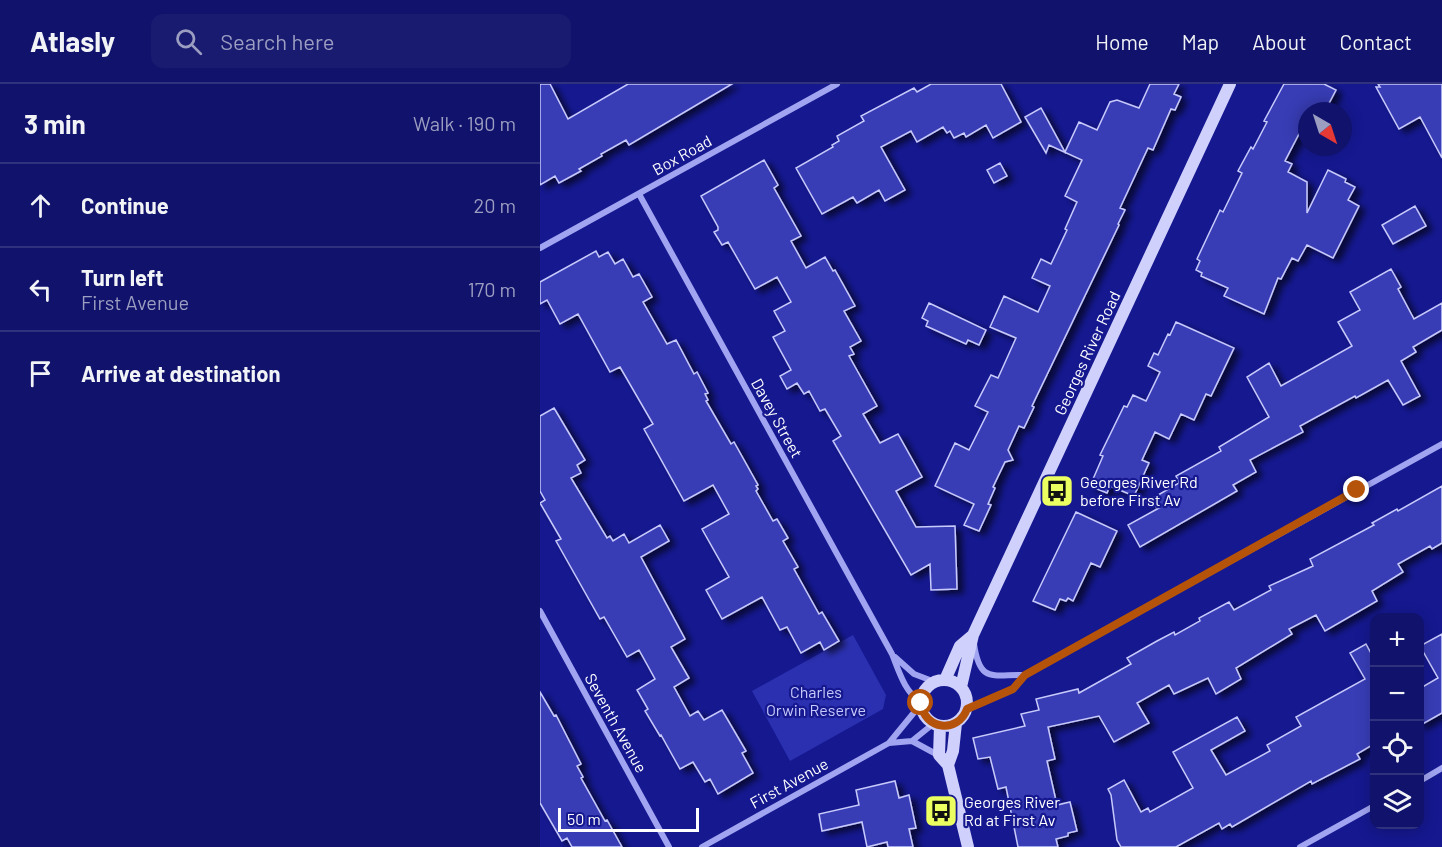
<!DOCTYPE html>
<meta charset="utf-8">
<style>
body{margin:0;font-family:Barlow,sans-serif;background:#191b71;color:#f1f3f6}
.controls{position:absolute;right:18px;bottom:18px;display:grid;overflow:hidden;border-radius:12px;box-shadow:0 3px 15px #0003}
.controls button{width:54px;height:54px;display:grid;place-items:center;padding:0;border:0;border-bottom:2px solid #30327e;background:#10126b;color:#f1f3f6;font:30px sans-serif}
.compass{position:absolute;left:758px;top:18px;width:54px;height:54px;border-radius:50%;background:#10126b;box-shadow:0 3px 15px #0003;rotate:141deg}
.scale{position:absolute;left:18px;bottom:15px;width:141px;box-sizing:border-box;padding-left:6px;border:3px solid #fff;border-top:0;font-size:16px;line-height:21px;white-space:nowrap;color:#fff;-webkit-text-stroke:4px #15188f;paint-order:stroke}
.stop{position:absolute;width:18px;height:18px;margin:-14px;border:4px solid #b45309;border-radius:50%;background:#fff}
.stop.end{background:#b45309;border-color:#fff;box-shadow:0 2px 6px #0008}
.list{margin:0;padding:0;list-style:none}
h2{display:flex;justify-content:space-between;align-items:center;height:78px;margin:0;padding:0 24px;font-size:26px}
h2 small{font-size:20px;font-weight:400;color:#9c9ec1}
.list li{display:grid;grid-template-columns:39px 1fr auto;gap:18px;align-items:center;box-sizing:border-box;height:84px;padding:0 24px;border-top:2px solid #30327e}
.list b{display:block;font-size:22px;white-space:nowrap}
.list p{margin:0;font-size:20px;white-space:nowrap;color:#9c9ec1}
.list em{font-size:20px;font-style:normal;color:#9c9ec1}
.icon{flex:none;width:33px;height:33px;fill:none;stroke:currentColor;stroke-width:2;stroke-linecap:round;stroke-linejoin:round}
.map{position:relative;flex:none;width:902px;height:763px;overflow:hidden}
header{display:flex;align-items:center;gap:36px;box-sizing:border-box;height:84px;padding:0 30px;background:#10126b;border-bottom:2px solid #30327e}
header strong{font-size:28px}
nav{display:flex;gap:33px;margin-inline-start:auto;font-size:21px}
.search{width:420px;height:54px;background:#191b71;display:flex;align-items:center;gap:15px;box-sizing:border-box;padding:0 21px;border-radius:12px;color:#9c9ec1;font-size:22px}
main{display:flex}
aside{flex:1;background:#10126b}
.map>svg:first-child{display:block}
</style>
<header>
<strong>Atlasly</strong>
<div class="search"><svg class="icon" aria-label="search" viewBox="0 0 24 24"><circle cx="10" cy="10" r="6"/><path d="M15 15l6 6"/></svg>Search here</div>
<nav><a>Home</a><a>Map</a><a>About</a><a>Contact</a></nav>
</header>
<main>
<aside>
<h2>3 min<small>Walk · 190 m</small></h2>
<ul class="list">
<li><svg class="icon" aria-label="ahead" viewBox="0 0 24 24"><path d="M12 20V5M6 11l6-6 6 6"/></svg><div><b>Continue</b></div><em>20 m</em></li>
<li><svg class="icon" aria-label="left" viewBox="0 0 24 24"><path d="M17 20v-9H6M10 6l-5 5 5 5"/></svg><div><b>Turn left</b><p>First Avenue</p></div><em>170 m</em></li>
<li><svg class="icon" aria-label="arrive" viewBox="0 0 24 24"><path d="M6 21V4h12l-3 4 3 4H6"/></svg><div><b>Arrive at destination</b></div></li>
</ul>
</aside>
<div class="map">
<svg width="902" height="763" viewBox="0 0 902 763">
<defs>
<filter id="shadow"><feDropShadow dx="6" dy="4" stdDeviation="3" flood-color="#0009"/></filter>
</defs>
<rect width="100%" height="100%" fill="#15188f"/>
<path fill="#2b30b0" d="M313,551L346,611L343,625L250,677L212,607Z"/>
<path fill="#393eb6" stroke="#c8cafc" stroke-width="1.5" filter="url(#shadow)" d="M0,0H10L28,35L88,0H192L89,61L86,56L61,70L62,72L39,85L41,87L19,99L15,92L0,101Z
M391,0H461L481,38L453,54L446,41L426,53L424,49L414,54L410,47L407,49L403,43L377,58L371,47L341,63L365,106L345,117L339,106L317,119L313,113L282,130L256,84L293,63L292,61L299,57L297,52L324,37L321,32L374,4L377,8Z
M610,0H639L634,10L641,13L635,26L631,25L613,66L608,64L580,124L585,126L578,140L579,141L492,322L494,323L484,344L479,342L468,366L473,376L465,378L453,403L455,404L448,420L451,421L439,447L424,441L434,420L395,402L415,359L429,366L448,328L435,322L451,291L458,294L476,254L450,243L464,212L498,228L510,202L492,194L501,175L511,180L527,146L525,145L537,118L525,112L542,76L509,61L506,69L485,33L501,24L525,68L539,38L557,46L570,18L577,16L599,24Z
M744,0H784L796,6L785,27H767V54L759,50L745,77L752,80L748,88L767,98V129L788,86L806,95L805,98L815,103L808,116L819,122L793,174L767,161L758,177L752,174L741,195L738,194L724,230L684,212L688,204L661,192L662,189L656,186L660,177L657,175L680,126L683,128L702,89L698,87L711,63L713,65L727,38L724,37Z
M838,0H902V74L880,33L859,45L836,3H840Z
M224,76L238,101L234,104L261,152L251,157L266,184L285,173L293,187L295,186L315,222L304,227L321,257L310,263L314,270L309,272L337,322L323,330L340,359L358,350L382,393L356,407L376,443L415,442L417,505L391,506L390,480L371,491L293,357L301,352L285,325L280,327L269,307L264,310L257,299L247,305L240,292L251,286L233,253L245,247L234,227L251,218L237,193L215,205L188,158L182,161L174,148L178,146V143L161,112Z
M460,79L467,92L454,99L447,86Z
M875,122L886,142L853,160L842,141Z
M56,167L59,173L68,168L75,180L83,175L93,193L99,190L112,213L103,218L127,260L136,256L154,290L157,288L168,309L165,310L168,316L166,317L191,360L194,358L218,401L216,402L218,405L216,407L233,437L237,435L248,454L243,457L258,483L254,485L279,530L282,528L299,557L284,566L280,558L261,569L247,543L240,546L222,513L182,535L166,506L189,493L162,445L189,430L173,401L144,417L104,345L113,340L80,283L70,288L38,230L20,240L7,216L0,220V198Z
M851,185L861,203L858,205L874,235L902,219V246L873,263L876,268L861,277L880,312L863,321L848,296L816,314L815,312L760,342L763,348L710,376L716,388L693,401L697,407L600,463L588,441L619,424L606,418L639,399L636,392L681,367L679,363L729,333L707,293L729,279L741,302L812,262L798,238L820,226L810,208Z
M389,219L446,246L439,261L428,256L426,260L386,242L388,237L382,234Z
M636,238L694,264L671,312L666,310L654,336L641,330L629,355L615,348L602,376L609,379L594,412L570,402L567,409L550,402L563,372L560,371L584,322L587,323L593,311L606,317L620,288L608,282L614,269L618,271L628,250L630,251Z
M14,324L45,376L37,381L41,389L31,394L67,454L70,452L73,457L84,450L89,459L120,441L129,457L101,473L145,555L131,563L149,594L134,603L150,632L158,627L164,636L182,626L206,667L202,669L213,689L178,710L170,695L165,698L153,678L140,685L121,651L120,652L105,627L108,625L97,606L115,595L99,566L87,573L64,533L60,535L16,457L21,455L0,419L5,416L0,407V332Z
M902,402V459L892,465L890,462L858,480L863,488L832,507L837,517L785,547L776,531L749,545L752,550L696,584L701,595L676,610L668,594L634,610L629,601L597,619L609,639L574,658L559,632L508,643L515,675L507,677L517,721L530,718L537,747L528,749V752L516,755L518,763H478L466,703L458,705L450,673L438,675L433,654L485,642L481,630L499,626L496,615L538,605L539,609L591,580L587,574L617,557L634,548L635,551L660,537L659,534L689,518L694,526L731,506L729,502L773,482L770,475L834,441L832,439L857,425L858,427Z
M536,428L577,447L560,483L551,479L533,517L528,514L526,517L520,515L515,526L493,517Z
M902,550V629L879,642V605L898,594L880,562Z
M826,560L834,575V660L817,670L820,675L772,700L771,697L692,743L690,740L682,745L679,739L636,763H581L577,756L571,711L568,705L584,696L601,728L608,724L610,728L653,704L633,668L697,633L705,647L671,666L686,691L730,667L727,661L761,642L756,633L825,595L810,569Z
M0,608L14,632L16,631L41,680L37,682L43,693L41,694L65,737L67,736L82,763H32L27,754L22,757L0,719Z
M355,697L359,714L369,711L376,744L369,745L373,763H348L347,758L327,763L322,738L282,747L279,730L319,721L316,706Z"/>
<g fill="none" stroke-linecap="round" stroke-linejoin="round">
<path stroke="#a1a4f0" stroke-width="6" d="M99,110L352,570C360,590 364,606 381,619
M0,164L297,0
M0,527L129,763
M434,560C440,600 452,590 485,591
M355,573L374,590L395,598
M427,625L473,605L485,591L902,360
M372,657L398,671
M349,659L372,657L393,640
M880,697L902,684
M162,763L349,659L381,620
M760,763L834,722"/>
<path stroke="#cfd0fb" stroke-width="12" d="M381 619a23 23 0 1 1 46 0a23 23 0 1 1-46 0Z
M405,596L420,562L433,551
M421,603L433,551L690,0
M416,639L413,667L408,681L428,763
M400,642L399,671L408,681"/>
</g>
<g fill="none" stroke-linecap="round" stroke-linejoin="round">
<path stroke="#b45309" stroke-width="8" d="M381,619C384,646 418,650 427,625L473,605L485,591L817,406"/>
</g>
<defs>
<symbol id="bus-square" viewBox="-11 -11 22 22"><rect x="-9" y="-9" width="18" height="18" rx="4" fill="#ecff60" stroke="#15188f"/><path d="M-5-6H5V4H4V6H2V4H-2V6H-4V4H-5ZM-3.5-4V0h7V-4ZM-3.5 1.2v1.5H-2V1.2ZM2 1.2v1.5H3.5V1.2Z" fill="#111"/></symbol>
</defs>
<g fill-rule="evenodd">
<use href="#bus-square" x="498" y="388" width="38" height="38"/>
<use href="#bus-square" x="382" y="708" width="38" height="38"/>
</g>
<g text-anchor="middle" stroke-width="4.5" stroke-linejoin="round" paint-order="stroke">
<g font-size="16" fill="#fff" stroke="#15188f">
<text transform="translate(142 71) rotate(-29)" y="6">Box Road</text>
<text transform="translate(547 269) rotate(-65)" y="6">Georges River Road</text>
<text transform="translate(237 334) rotate(61)" y="6">Davey Street</text>
<text transform="translate(76 639) rotate(61)" y="6">Seventh Avenue</text>
<text transform="translate(249 699) rotate(-29)" y="6">First Avenue</text>
</g>
<g font-size="16" fill="#fff" stroke="#15188f" text-anchor="start">
<text x="540" y="404">Georges River Rd<tspan x="540" dy="18">before First Av</tspan></text>
<text x="424" y="724">Georges River<tspan x="424" dy="18">Rd at First Av</tspan></text>
</g>
<g font-size="16" fill="#c8cafc" stroke="#15188f">
<text x="276" y="614">Charles<tspan x="276" dy="18">Orwin Reserve</tspan></text>
</g>
</g>
</svg>
<div class="controls">
<button>+</button>
<button>−</button>
<button><svg class="icon" aria-label="locate" viewBox="0 0 24 24"><circle cx="12" cy="12" r="6"/><path d="M12 2v4M12 18v4M2 12h4M18 12h4"/></svg></button>
<button><svg class="icon" aria-label="layers" viewBox="0 0 24 24"><path d="M12 4l9 5-9 5-9-5zM3 14l9 5 9-5"/></svg></button>
</div>
<svg class="compass" viewBox="-18 -18 36 36"><path d="M0-13l5 13h-10z" fill="#e53935"/><path d="M0 13l5-13h-10z" fill="#9c9ec1"/></svg>
<div class="scale">50 m</div>
<div class="stop" style="left:381px;top:619px"></div>
<div class="stop end" style="left:817px;top:406px"></div>
</div>
</main>
